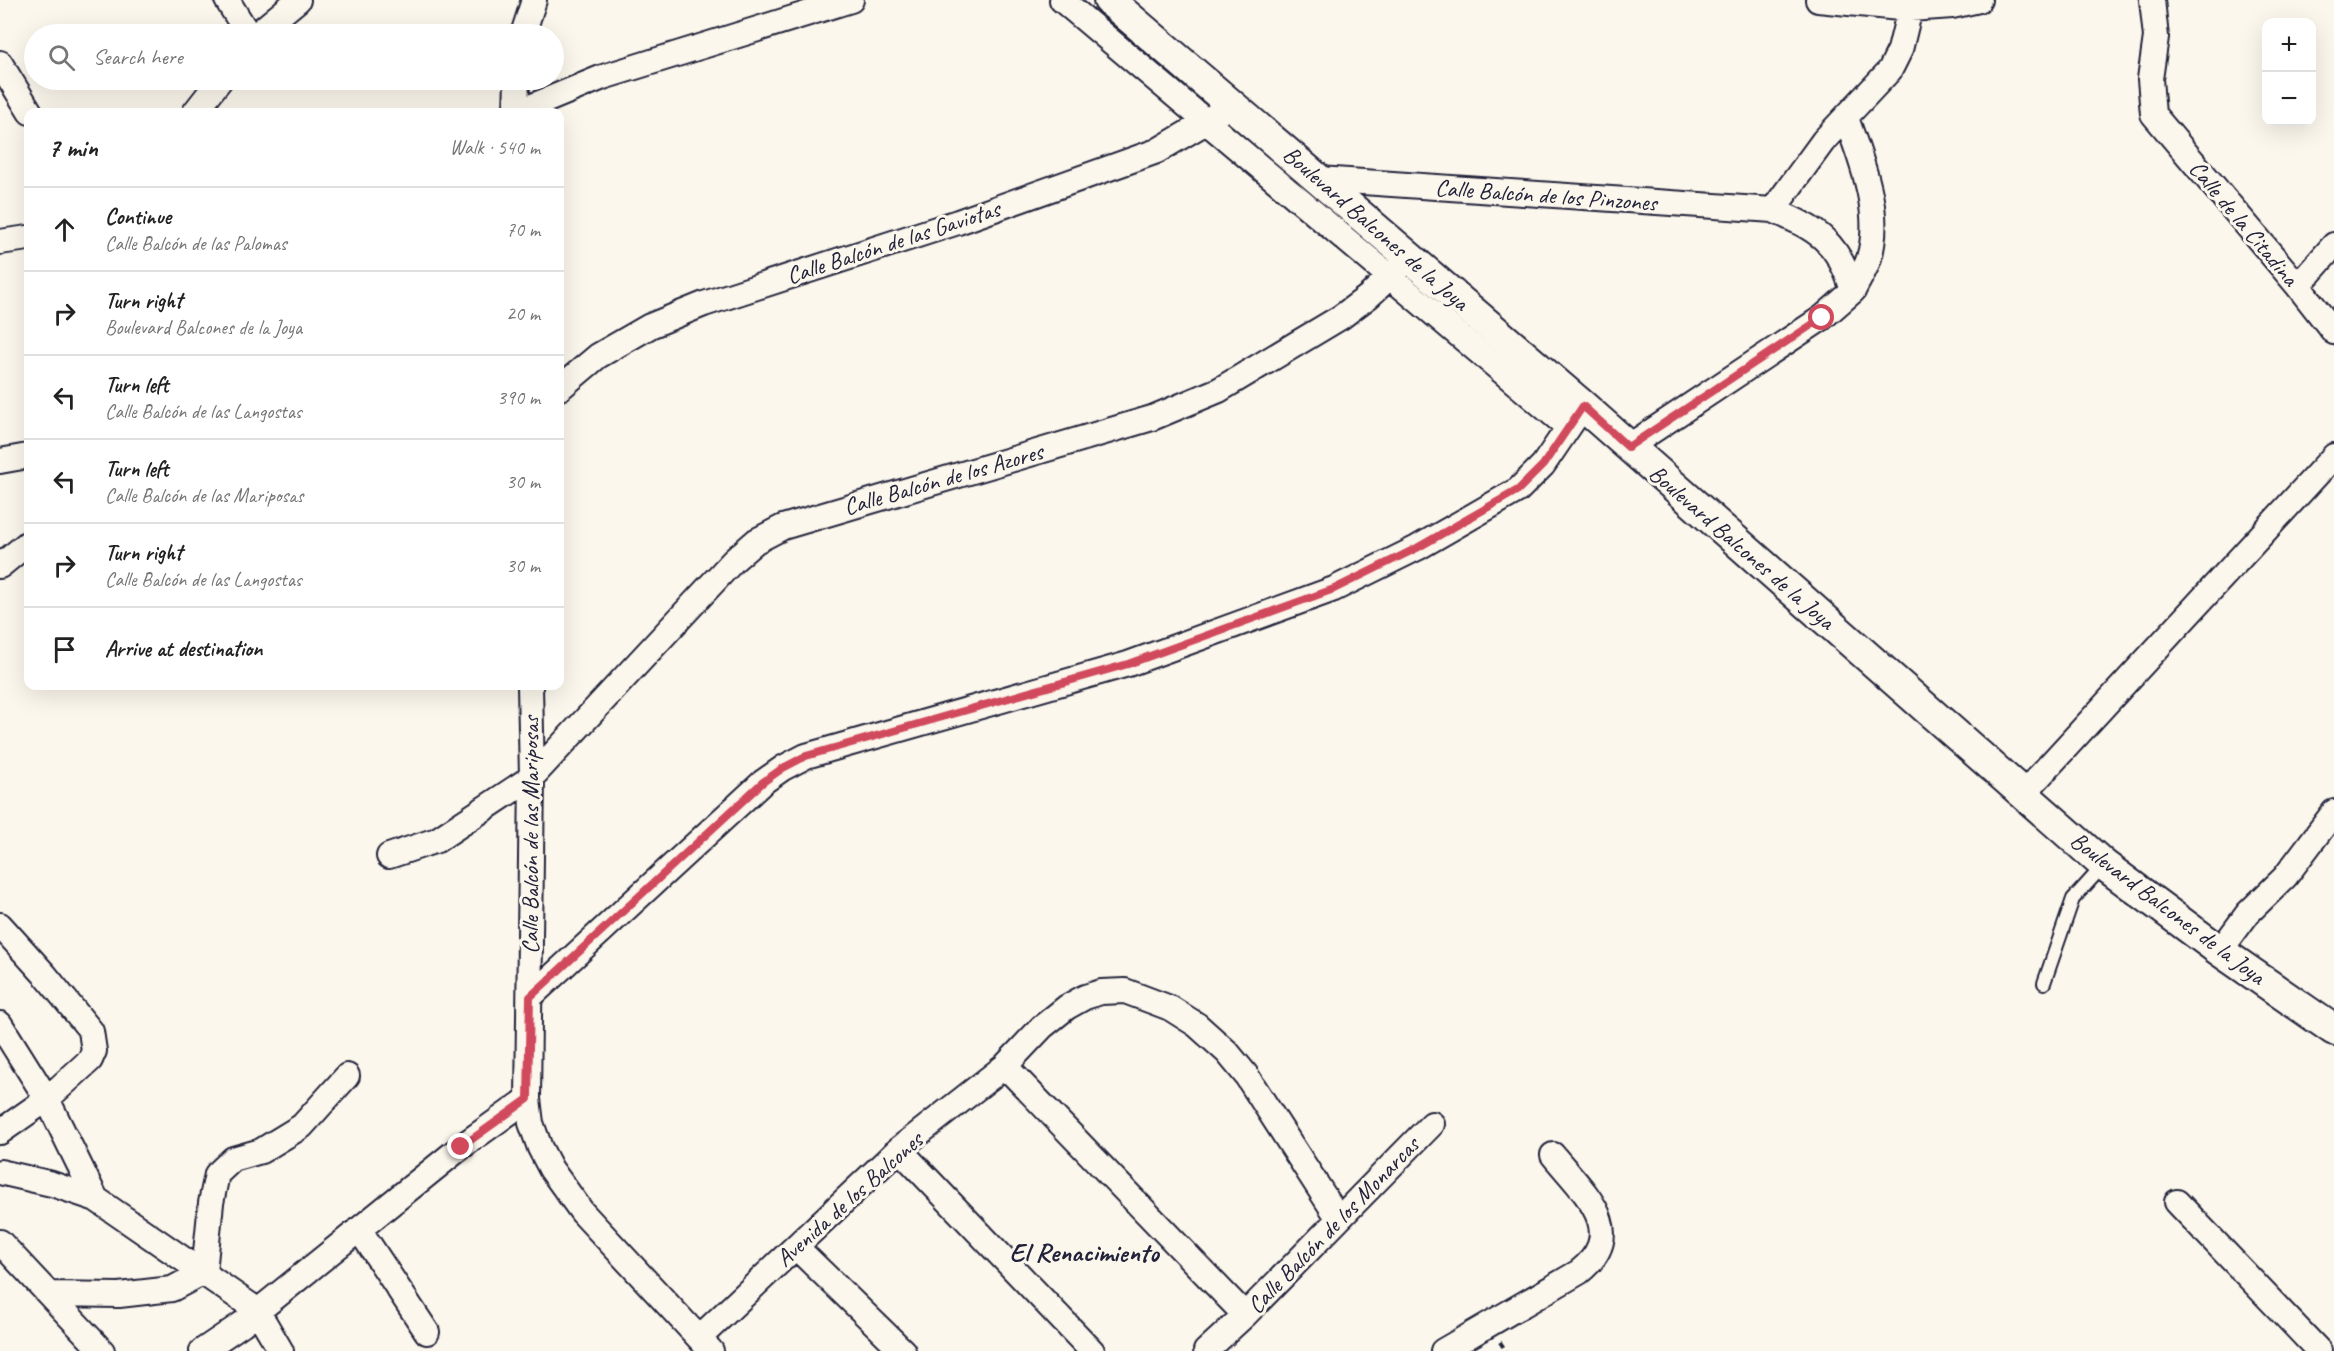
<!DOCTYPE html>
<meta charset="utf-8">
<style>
body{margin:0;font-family:Caveat,sans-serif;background:#f2f2f2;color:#222}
.controls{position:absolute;right:18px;top:18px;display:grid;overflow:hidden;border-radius:12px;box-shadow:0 6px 24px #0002}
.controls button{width:54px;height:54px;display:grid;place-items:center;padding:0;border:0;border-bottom:2px solid #e0e0e0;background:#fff;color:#222;font:30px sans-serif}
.stop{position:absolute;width:18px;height:18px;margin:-14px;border:4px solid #d1495b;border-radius:50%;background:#fff}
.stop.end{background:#d1495b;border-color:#fff;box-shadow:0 2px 6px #0008}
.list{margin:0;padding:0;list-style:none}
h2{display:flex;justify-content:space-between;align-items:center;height:78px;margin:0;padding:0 24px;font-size:26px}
h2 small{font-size:20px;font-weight:400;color:#767676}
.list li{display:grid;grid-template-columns:39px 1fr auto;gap:18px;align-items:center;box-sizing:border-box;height:84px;padding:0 24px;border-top:2px solid #e0e0e0}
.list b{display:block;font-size:22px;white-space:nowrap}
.list p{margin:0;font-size:20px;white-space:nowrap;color:#767676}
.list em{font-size:20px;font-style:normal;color:#767676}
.icon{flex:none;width:33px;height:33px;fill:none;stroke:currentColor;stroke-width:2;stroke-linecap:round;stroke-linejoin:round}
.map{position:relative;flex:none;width:2334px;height:1351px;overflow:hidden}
.search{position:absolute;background:#fff;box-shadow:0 6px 24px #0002;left:24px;top:24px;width:540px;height:66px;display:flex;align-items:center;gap:15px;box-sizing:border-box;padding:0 21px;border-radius:33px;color:#767676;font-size:22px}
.panel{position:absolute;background:#fff;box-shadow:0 6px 24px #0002;left:24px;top:108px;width:540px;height:582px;border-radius:12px}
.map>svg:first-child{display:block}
</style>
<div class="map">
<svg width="2334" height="1351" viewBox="0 0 2334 1351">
<rect width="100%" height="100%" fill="#fbf7ec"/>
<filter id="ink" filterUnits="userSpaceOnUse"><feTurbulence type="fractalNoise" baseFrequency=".0167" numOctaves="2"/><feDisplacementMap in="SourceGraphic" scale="12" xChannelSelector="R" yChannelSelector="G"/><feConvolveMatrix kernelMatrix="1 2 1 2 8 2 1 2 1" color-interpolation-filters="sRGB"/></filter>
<g filter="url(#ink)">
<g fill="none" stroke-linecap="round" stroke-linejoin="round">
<defs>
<path id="service" d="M2044,983L2073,899L2103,866"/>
<path id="minor" d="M227,0L248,34
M1062,0L1568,427
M1818,0L1910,9
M2152,0L2156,37L2150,79L2153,114L2298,286L2334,332
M257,34L298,0
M523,34L534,0
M0,63L30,112
M195,112L220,80
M516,112L517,80
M518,112L603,77L851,0
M1846,118C1861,160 1883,212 1869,258C1866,269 1858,280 1853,291
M1319,179L1773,210C1818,230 1838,241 1853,291L1822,318L1628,447
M1773,210L1824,140L1890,70L1900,50L1910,9L1952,6L1979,0
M0,242L28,238
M2298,286L2334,245
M560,388L598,356L650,326L704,304L958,222L1157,151L1206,122L1231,104
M0,461L28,456
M0,566L28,543
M530,686L532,777L528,1099L531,1123L540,1148L551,1169L582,1212L711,1351
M2023,794L2334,456
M389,856L437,840L532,777L734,560L756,541L783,527L1152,418L1219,390L1341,317L1369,296L1410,258
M0,925L46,976L91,1031L94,1051L90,1060L47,1099L0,1132
M2220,951L2248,913L2285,877L2334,812
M530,997L763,782L783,768L806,756L1128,664L1334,589L1417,548L1518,490L1543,465L1583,406
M0,1024L47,1099L96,1199
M1005,1066L1245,1315
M899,1149L1092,1351
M0,1172L52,1184L96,1199L257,1310L281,1351
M2177,1202L2319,1351
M359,1229L427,1332
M0,1242L102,1351
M796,1247L903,1351
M49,1294L119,1295L172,1289L204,1272L211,1203L217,1174L233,1159L261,1151L302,1126L347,1076
M699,1338L899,1149L1005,1066L1042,1027L1067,1007L1085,997L1101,992L1125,991L1170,1008L1197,1025L1227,1052L1246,1075L1339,1219
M202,1351L242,1324L461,1147L528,1099
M1206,1351L1245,1315L1432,1124
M1443,1351L1579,1272C1631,1231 1582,1191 1553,1155"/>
<path id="tertiary" d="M1109,0L1583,406L2104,865L2220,951L2334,1030"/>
</defs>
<use href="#service" stroke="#22223b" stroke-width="16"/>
<use href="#minor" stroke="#22223b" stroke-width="28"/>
<use href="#tertiary" stroke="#22223b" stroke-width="34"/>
<path stroke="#22223b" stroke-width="4" stroke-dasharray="6 4.5" stroke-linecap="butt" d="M1500,1342L1506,1351"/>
<use href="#service" stroke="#fbf7ec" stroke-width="12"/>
<use href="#minor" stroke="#fbf7ec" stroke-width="24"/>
<use href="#tertiary" stroke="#fbf7ec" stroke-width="30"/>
</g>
</g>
<g fill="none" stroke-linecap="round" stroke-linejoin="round" filter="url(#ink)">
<path stroke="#d1495b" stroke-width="8" d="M461,1147L528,1099L530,997L763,782L783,768L806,756L1128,664L1334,589L1417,548L1518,490L1543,465L1583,406L1628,447L1822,318"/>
</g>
<g text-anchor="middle" stroke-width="6" stroke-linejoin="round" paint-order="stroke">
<g font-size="24" fill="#22223b" stroke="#fbf7ec">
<text transform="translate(1546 195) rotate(4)" y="8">Calle Balcón de los Pinzones</text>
<text transform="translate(2244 223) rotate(50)" y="8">Calle de la Citadina</text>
<text transform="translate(1376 228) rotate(41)" y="8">Boulevard Balcones de la Joya</text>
<text transform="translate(893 242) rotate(-18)" y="8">Calle Balcón de las Gaviotas</text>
<text transform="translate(943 479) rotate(-16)" y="8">Calle Balcón de los Azores</text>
<text transform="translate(1742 547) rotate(41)" y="8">Boulevard Balcones de la Joya</text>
<text transform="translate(530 835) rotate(-90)" y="8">Calle Balcón de las Mariposas</text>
<text transform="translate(2168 908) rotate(37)" y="8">Boulevard Balcones de la Joya</text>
<text transform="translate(849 1199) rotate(-42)" y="8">Avenida de los Balcones</text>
<text transform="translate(1333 1225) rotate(-46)" y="8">Calle Balcón de los Monarcas</text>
</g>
<g font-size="27" font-weight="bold" fill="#22223b" stroke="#fbf7ec">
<text x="1084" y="1261">El Renacimiento</text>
</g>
</g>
</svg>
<div class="controls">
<button>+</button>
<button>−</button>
</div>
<div class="stop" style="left:1822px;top:318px"></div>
<div class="stop end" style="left:461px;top:1147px"></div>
<div class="search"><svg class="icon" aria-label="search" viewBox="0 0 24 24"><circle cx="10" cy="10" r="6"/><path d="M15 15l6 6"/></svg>Search here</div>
<section class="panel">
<h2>7 min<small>Walk · 540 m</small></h2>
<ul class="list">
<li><svg class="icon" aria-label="ahead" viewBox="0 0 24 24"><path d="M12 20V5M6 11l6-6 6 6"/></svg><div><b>Continue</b><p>Calle Balcón de las Palomas</p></div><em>70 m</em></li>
<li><svg class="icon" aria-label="right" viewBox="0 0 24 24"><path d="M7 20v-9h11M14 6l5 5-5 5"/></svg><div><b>Turn right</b><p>Boulevard Balcones de la Joya</p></div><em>20 m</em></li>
<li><svg class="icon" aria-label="left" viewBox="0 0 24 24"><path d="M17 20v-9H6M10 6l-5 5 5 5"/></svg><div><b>Turn left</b><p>Calle Balcón de las Langostas</p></div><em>390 m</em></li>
<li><svg class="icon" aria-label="left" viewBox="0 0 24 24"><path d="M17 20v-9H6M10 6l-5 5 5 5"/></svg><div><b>Turn left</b><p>Calle Balcón de las Mariposas</p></div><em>30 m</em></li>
<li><svg class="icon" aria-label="right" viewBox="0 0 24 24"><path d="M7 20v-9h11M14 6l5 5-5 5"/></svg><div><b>Turn right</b><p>Calle Balcón de las Langostas</p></div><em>30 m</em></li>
<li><svg class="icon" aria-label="arrive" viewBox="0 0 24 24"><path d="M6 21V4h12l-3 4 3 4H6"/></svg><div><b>Arrive at destination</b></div></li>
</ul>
</section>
</div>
